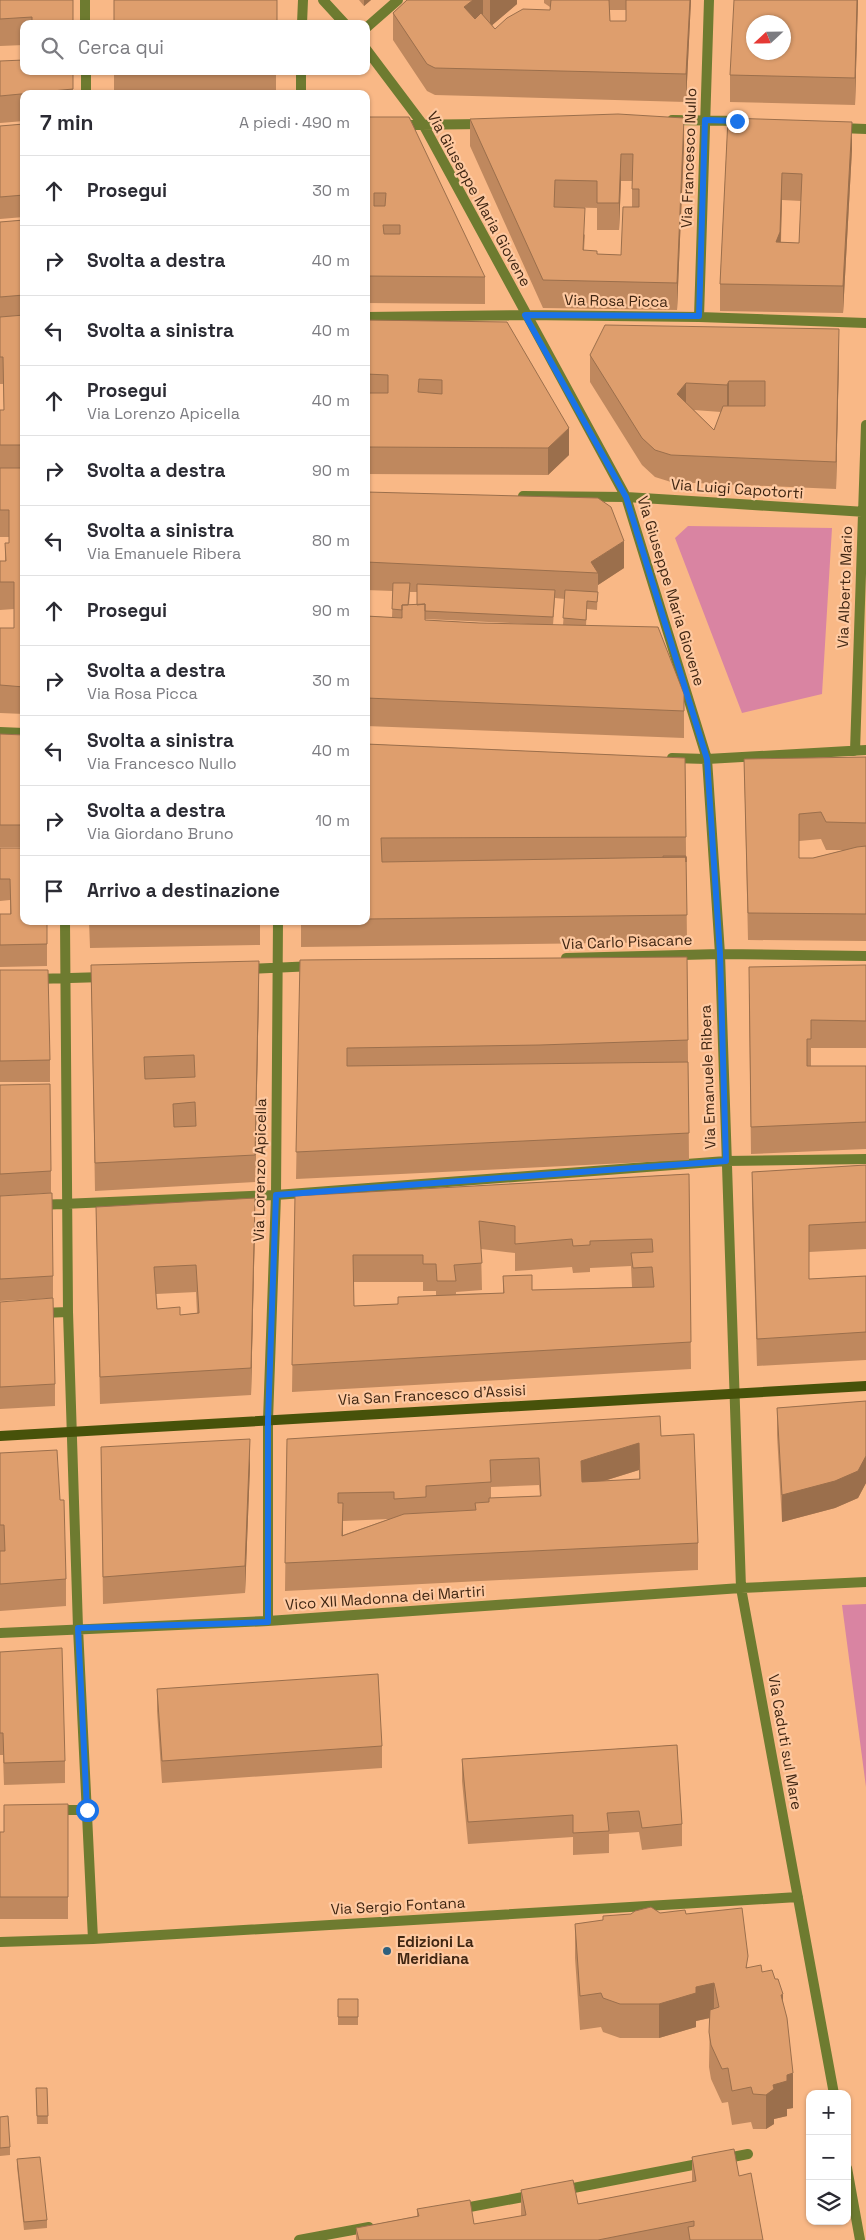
<!DOCTYPE html>
<html lang="it">
<meta charset="utf-8">
<style>
body{margin:0;font-family:"Space Grotesk",sans-serif;background:#f2f2f3;color:#2b2b33}
.controls{position:absolute;right:15px;bottom:15px;display:grid;overflow:hidden;border-radius:10px;box-shadow:0 1px 4px #0004}
.controls button{width:45px;height:45px;display:grid;place-items:center;padding:0;border:0;border-bottom:1px solid #e1e1e2;background:#fff;color:#2b2b33;font:25px sans-serif}
.compass{position:absolute;left:746px;top:15px;width:45px;height:45px;border-radius:50%;background:#fff;box-shadow:0 1px 4px #0004;rotate:248deg}
.stop{position:absolute;width:15px;height:15px;margin:-11px;border:4px solid #1a73e8;border-radius:50%;background:#fff}
.stop.end{background:#1a73e8;border-color:#fff;box-shadow:0 1px 5px #0008}
.list{margin:0;padding:0;list-style:none}
h2{display:flex;justify-content:space-between;align-items:center;height:65px;margin:0;padding:0 20px;font-size:21px}
h2 small{font-size:16px;font-weight:400;color:#7c7c81}
.list li{display:grid;grid-template-columns:32px 1fr auto;gap:15px;align-items:center;box-sizing:border-box;height:70px;padding:0 20px;border-top:1px solid #e1e1e2}
.list b{display:block;font-size:19px;white-space:nowrap}
.list p{margin:0;font-size:16px;white-space:nowrap;color:#7c7c81}
.list em{font-size:16px;font-style:normal;color:#7c7c81}
.icon{flex:none;width:28px;height:28px;fill:none;stroke:currentColor;stroke-width:2;stroke-linecap:round;stroke-linejoin:round}
.map{position:relative;flex:none;width:866px;height:2240px;overflow:hidden}
.search{position:absolute;background:#fff;box-shadow:0 1px 4px #0004;left:20px;top:20px;width:350px;height:55px;display:flex;align-items:center;gap:12px;box-sizing:border-box;padding:0 18px;border-radius:10px;color:#7c7c81;font-size:19px}
.panel{position:absolute;background:#fff;box-shadow:0 1px 4px #0004;left:20px;top:90px;width:350px;height:835px;border-radius:10px}
.map>svg:first-child{display:block}
</style>
<div class="map">
<svg width="866" height="2240" viewBox="0 0 866 2240">
<rect width="100%" height="100%" fill="#f9b886"/>
<path fill="#d984a2" d="M688,526L832,528L822,694L742,713L675,538Z
M866,1604V1787L842,1605Z"/>
<g fill="none" stroke-linecap="round" stroke-linejoin="round">
<path stroke="#6e7b30" stroke-width="10" d="M722,2159L748,2154
M563,2190L703,2163
M459,2209L534,2195
M299,2240L369,2227"/>
<path stroke="#6e7b30" stroke-width="10" d="M85,0V24
M323,0L345,24
M302,24L303,0
M366,28L398,0
M366,49L424,126L626,497L707,759L720,954L741,1588L834,2094
M86,71V94
M301,94V71
M672,120L740,121
M400,125L483,124
M840,128L866,129
M366,317L525,315L699,317L866,323
M699,317L709,0
M523,496L626,497L866,512
M0,732L24,733
M855,751L866,425
M672,758L707,759L866,750
M65,921L68,1312L78,1628L93,1939
M566,958L720,954L866,956
M246,969L314,966
M36,979L104,977
M39,1205L276,1195L726,1161L866,1159
M42,1313L68,1312
M268,1621V1420L276,1195L278,921
M0,1633L268,1621L741,1588L866,1582
M56,1810H87
M0,1942L93,1939L798,1897
M847,2168L860,2240"/>
<path stroke="#47520a" stroke-width="10" d="M0,1436L866,1386"/>
</g>
<path fill="#bf885e" fill-rule="evenodd" d="M0,0L73,24H24V45L0,46Z
M359,0H371L364,6Z
M407,0H517V4L492,25L495,29L550,10V7L544,3V0H691L686,102L435,95L427,91L393,40V13ZM610,10H626V21H610Z
M858,0L855,105L730,102V75Z
M0,61L73,71V94H24V121L0,123Z
M114,71H276V94H114Z
M366,117L485,277V304L366,303Z
M728,118L852,149L843,313L720,311V284ZM782,200L801,201L799,243L781,242Z
M470,119L684,145L677,310L543,308L470,146ZM621,181H632V207L621,255L597,254L584,250L585,235L555,207L597,208V230H619Z
M24,124V217L0,219V126Z
M24,220V714L0,713V628H14V609L0,610V561H5V543H9V537H0V410H4L3,384H0V222Z
M366,320L569,455L548,475L366,474Z
M590,355L839,356L836,489L671,482L655,477L642,465L590,382ZM694,410L721,412L714,430Z
M366,492L624,568L598,585L597,610L587,609L586,625L684,694V738L366,726V616L402,618L392,617L393,591L366,590ZM410,592H417V605H409ZM555,598L565,599L563,625H553ZM425,619L549,625L479,623L425,620Z
M0,734L24,735V847H0Z
M366,744L685,758L687,942L301,947V921H366Z
M866,757V941L748,940L744,759ZM821,839L826,850H844L813,858H799V841Z
M0,848L47,921V966L0,967V914H10V900L0,901Z
M89,921H260V945L90,948Z
M687,957L689,1160L296,1179L300,960Z
M91,965L259,988L255,1182L95,1191Z
M866,965V1048H811V1066H866V1149L751,1154L749,994Z
M0,970L50,1060V1082H0Z
M0,1085L51,1171V1193L0,1196Z
M866,1165V1249L809,1252V1279L866,1276V1360L757,1366L752,1199V1172Z
M689,1174L691,1369L292,1392L295,1196ZM481,1249L515,1253V1271L572,1267L573,1273L590,1272V1268L631,1266L632,1287L532,1290L503,1276V1293L456,1294V1292L482,1290ZM353,1282H423V1291H436V1295L398,1304L354,1306Z
M0,1196L53,1276V1298L0,1301Z
M96,1207L255,1225L251,1395L100,1404ZM196,1292L197,1313L180,1315L157,1309L156,1294Z
M0,1302L55,1384V1406L0,1409Z
M866,1401V1483L858,1498L835,1508L782,1522L777,1435V1408Z
M661,1436L698,1543V1570L285,1591L287,1439ZM639,1470V1479L604,1481ZM539,1485L540,1496L491,1498V1487ZM389,1519L343,1535V1521Z
M101,1447L250,1466L245,1593L103,1604Z
M0,1453L60,1500L66,1579V1606L0,1611Z
M0,1652L65,1761V1783L4,1785L3,1755H0Z
M157,1689L382,1746V1768L162,1783L157,1711Z
M677,1745L682,1824V1846L642,1850L639,1832L609,1834V1853L573,1855V1837L468,1844L462,1781V1759Z
M68,1804V1919H0V1832H4Z
M660,1913L686,1914L748,1968L762,1972L775,1979L783,2004L793,2108L787,2109V2116L774,2119V2124L766,2129H753L751,2122L732,2125L728,2102L722,2103L711,2079L709,2067L710,2018L696,2021V2027L659,2038H620L603,2032L601,2027L580,2030L575,1958V1924Z
M338,1999H358V2025H338Z
M36,2088H47L48,2124H37Z
M0,2117L10,2147V2155L0,2156Z
M692,2157L739,2176L763,2240H356V2228L417,2216V2209L474,2224L521,2216V2190L578,2204L692,2182Z
M17,2159L47,2220V2228L24,2230L17,2167Z"/>
<path fill="#9b6f4c" d="M364,0H371L364,6Z
M473,0H483V19L464,34V7Z
M490,0H517V4L490,27Z
M690,0H691L686,102V74Z
M857,0H858L855,105V78Z
M684,118V145L677,310V283Z
M852,122V149L843,313V286Z
M621,154V181L619,230V203Z
M782,173V200L780,259L776,242Z
M839,329V356L836,489V462Z
M729,381V408L727,412V385Z
M686,383V410L677,394Z
M569,428V455L548,475V448Z
M624,541V568L598,585V573L591,562Z
M259,961V988L255,1182V1155Z
M255,1198V1225L251,1395V1368Z
M250,1439V1466L245,1593V1566Z
M639,1443V1470L581,1488V1461Z
M866,1456V1483L858,1498L835,1508L782,1522V1495Z
M343,1503V1530L342,1563V1536Z
M714,1983V2017L696,2021V2027L659,2038V2004L696,1987Z
M783,1994V2028L781,1995Z
M793,2073V2108L787,2109V2116L774,2119V2124L766,2129V2095L773,2085L787,2075Z"/>
<path fill="#de9e6d" stroke="#9b6f4c" fill-rule="evenodd" d="M0,0H73V24H32V17L0,19Z
M114,0H277V24H114Z
M407,0H473L464,7L475,19L481,13L495,29L507,18L523,9L550,10L551,0H609L610,21H626V0H690L686,74L435,68L427,64L393,13Z
M734,0H857L855,78L730,75ZM754,22H784V52H754Z
M24,60V71H73V89L0,96V61Z
M114,71H276V74L114,73Z
M618,114L684,118L677,283L543,280L470,119ZM621,154H633L632,189H639V207H623L621,255L597,254V251L583,250L585,208L554,207L555,180L597,181V203H619Z
M366,117H409L485,277L366,276ZM374,193H386L385,206H374ZM383,225H400V234H384Z
M728,118L852,122L843,286L720,284ZM782,173L802,174L799,243L776,242L780,232Z
M24,124V195L0,197V126Z
M24,220V295L0,297V222Z
M24,315V445H0V410H4L3,357H0V317Z
M366,320L507,322L569,428L548,448L366,447V393H388V375L366,374ZM419,379L442,380V394L418,392Z
M605,325L839,329L836,462L671,455L655,450L642,438L590,355ZM729,381H765V406H723L714,430L677,394L686,383L727,385Z
M0,468H24V687L0,685V628H14V582H0V561H6L5,543H9V510H0Z
M366,492L598,498L611,507L624,541L591,562L598,573L366,562Z
M393,583H410L408,605H402V610L392,609Z
M417,584L555,590L553,617L425,611V604L417,605Z
M565,590L598,592L597,602L587,601L586,620L563,618Z
M425,604V620L479,623L658,627L684,694V711L366,698V616L402,618V605Z
M0,734L24,735V825H0Z
M366,744L685,758L686,837L381,838L382,862L686,857L687,915L366,919Z
M866,757V823L826,822L821,812L799,814V858H813L857,847L866,846V914L748,913L744,759Z
M0,848H24V921H47V944L0,945V914H11L10,879H0Z
M663,856H686V862V857H663Z
M687,957L688,1040L540,1045L347,1048V1066L688,1062L689,1133L296,1152L300,960Z
M259,961L255,1155L95,1163L91,965ZM194,1055L195,1077L145,1079L144,1057ZM195,1102L196,1126L174,1127L173,1104Z
M866,965V1021L811,1020V1039H807V1066H866V1122L751,1127L749,967Z
M0,970H48L50,1060L0,1061Z
M50,1084L51,1171L0,1174V1085Z
M866,1165V1222L809,1225V1279L866,1276V1332L757,1339L752,1172Z
M689,1174L691,1342L292,1365L295,1196ZM479,1221L515,1226V1244L572,1239L573,1246L590,1245V1241L652,1239L653,1252L631,1253L633,1268L652,1267L654,1287L532,1290V1275L503,1276L504,1293L398,1297V1304L354,1306L353,1255H423V1264H436L437,1281H456L454,1265L482,1263Z
M52,1193L53,1276L0,1279V1196Z
M255,1198L251,1368L100,1377L96,1207ZM196,1265L199,1313L180,1315V1307L157,1309L154,1267Z
M53,1298L55,1384L0,1387V1302Z
M866,1401V1456L858,1471L835,1481L782,1495L777,1408Z
M660,1416L661,1436L694,1434L698,1543L285,1563L287,1439ZM639,1443L640,1479L582,1482L581,1461ZM539,1458L541,1496L489,1498V1502L475,1503L476,1510L404,1514L342,1536L343,1503H338V1493L394,1492V1499L426,1497V1486L491,1482L490,1460Z
M250,1439L245,1566L103,1577L101,1447Z
M57,1450L60,1500H64L66,1579L0,1584V1551H5L4,1525H0V1453Z
M62,1648L65,1761L4,1763L3,1733H0V1652Z
M378,1674L382,1746L162,1761L157,1689Z
M677,1745L682,1824L642,1828L639,1811L607,1813L609,1831L573,1833V1815L468,1822L462,1759Z
M68,1804V1897H0V1832H4V1805Z
M651,1907L660,1913L685,1910L686,1914L742,1908L748,1956L746,1968L761,1965L762,1972L772,1970L775,1979H778L783,1994L781,1995L787,2018L793,2073L787,2075V2081L773,2085L774,2089L766,2095L753,2094L751,2087L732,2091L728,2068L722,2069L711,2045L709,2032L710,2010L719,2007L714,1983L696,1987V1993L659,2004H620L603,1998L601,1993L580,1996L575,1924L603,1920V1916L631,1914L635,1911Z
M338,1999H358V2017H338Z
M36,2088H47L48,2116H37Z
M8,2116L10,2147L0,2148V2117Z
M734,2149L739,2176L751,2173L763,2240H690L688,2227L694,2226V2221L598,2240H359L356,2228L419,2216L417,2209L470,2200L474,2224L526,2215L521,2190L573,2180L578,2204L696,2181L692,2157Z
M40,2157L47,2220L24,2222L17,2159Z"/>
<g fill="none" stroke-linecap="round" stroke-linejoin="round">
<path stroke="#1a73e8" stroke-width="6" d="M87,1810L78,1628L268,1622V1420L276,1195L726,1161L720,954L707,759L626,497L525,315L699,316L705,120L737,121"/>
</g>
<circle fill="#2f607e" stroke="#fec9a1" stroke-width="2" cx="387" cy="1951" r="5"/>
<g text-anchor="middle" stroke-width="4.5" stroke-linejoin="round" paint-order="stroke">
<g font-size="15" fill="#402612" stroke="#fec9a1">
<text transform="translate(689 158) rotate(-88)" y="5">Via Francesco Nullo</text>
<text transform="translate(479 199) rotate(61)" y="5">Via Giuseppe Maria Giovene</text>
<text transform="translate(616 301) rotate(1)" y="5">Via Rosa Picca</text>
<text transform="translate(737 489) rotate(4)" y="5">Via Luigi Capotorti</text>
<text transform="translate(845 587) rotate(-88)" y="5">Via Alberto Mario</text>
<text transform="translate(671 591) rotate(73)" y="5">Via Giuseppe Maria Giovene</text>
<text transform="translate(627 942) rotate(-2)" y="5">Via Carlo Pisacane</text>
<text transform="translate(708 1077) rotate(-92)" y="5">Via Emanuele Ribera</text>
<text transform="translate(260 1170) rotate(-89)" y="5">Via Lorenzo Apicella</text>
<text transform="translate(432 1395) rotate(-3)" y="5">Via San Francesco d'Assisi</text>
<text transform="translate(385 1598) rotate(-4)" y="5">Vico XII Madonna dei Martiri</text>
<text transform="translate(785 1742) rotate(80)" y="5">Via Caduti sul Mare</text>
<text transform="translate(398 1906) rotate(-3)" y="5">Via Sergio Fontana</text>
</g>
<g font-size="15" font-weight="bold" fill="#402612" stroke="#fec9a1" text-anchor="start">
<text x="397" y="1947">Edizioni La<tspan x="397" dy="17">Meridiana</tspan></text>
</g>
</g>
</svg>
<div class="controls">
<button>+</button>
<button>−</button>
<button><svg class="icon" aria-label="layers" viewBox="0 0 24 24"><path d="M12 4l9 5-9 5-9-5zM3 14l9 5 9-5"/></svg></button>
</div>
<svg class="compass" viewBox="-18 -18 36 36"><path d="M0-13l5 13h-10z" fill="#e53935"/><path d="M0 13l5-13h-10z" fill="#7c7c81"/></svg>
<div class="stop" style="left:87px;top:1810px"></div>
<div class="stop end" style="left:737px;top:121px"></div>
<div class="search"><svg class="icon" aria-label="search" viewBox="0 0 24 24"><circle cx="10" cy="10" r="6"/><path d="M15 15l6 6"/></svg>Cerca qui</div>
<section class="panel">
<h2>7 min<small>A piedi · 490 m</small></h2>
<ul class="list">
<li><svg class="icon" aria-label="ahead" viewBox="0 0 24 24"><path d="M12 20V5M6 11l6-6 6 6"/></svg><div><b>Prosegui</b></div><em>30 m</em></li>
<li><svg class="icon" aria-label="right" viewBox="0 0 24 24"><path d="M7 20v-9h11M14 6l5 5-5 5"/></svg><div><b>Svolta a destra</b></div><em>40 m</em></li>
<li><svg class="icon" aria-label="left" viewBox="0 0 24 24"><path d="M17 20v-9H6M10 6l-5 5 5 5"/></svg><div><b>Svolta a sinistra</b></div><em>40 m</em></li>
<li><svg class="icon" aria-label="ahead" viewBox="0 0 24 24"><path d="M12 20V5M6 11l6-6 6 6"/></svg><div><b>Prosegui</b><p>Via Lorenzo Apicella</p></div><em>40 m</em></li>
<li><svg class="icon" aria-label="right" viewBox="0 0 24 24"><path d="M7 20v-9h11M14 6l5 5-5 5"/></svg><div><b>Svolta a destra</b></div><em>90 m</em></li>
<li><svg class="icon" aria-label="left" viewBox="0 0 24 24"><path d="M17 20v-9H6M10 6l-5 5 5 5"/></svg><div><b>Svolta a sinistra</b><p>Via Emanuele Ribera</p></div><em>80 m</em></li>
<li><svg class="icon" aria-label="ahead" viewBox="0 0 24 24"><path d="M12 20V5M6 11l6-6 6 6"/></svg><div><b>Prosegui</b></div><em>90 m</em></li>
<li><svg class="icon" aria-label="right" viewBox="0 0 24 24"><path d="M7 20v-9h11M14 6l5 5-5 5"/></svg><div><b>Svolta a destra</b><p>Via Rosa Picca</p></div><em>30 m</em></li>
<li><svg class="icon" aria-label="left" viewBox="0 0 24 24"><path d="M17 20v-9H6M10 6l-5 5 5 5"/></svg><div><b>Svolta a sinistra</b><p>Via Francesco Nullo</p></div><em>40 m</em></li>
<li><svg class="icon" aria-label="right" viewBox="0 0 24 24"><path d="M7 20v-9h11M14 6l5 5-5 5"/></svg><div><b>Svolta a destra</b><p>Via Giordano Bruno</p></div><em>10 m</em></li>
<li><svg class="icon" aria-label="arrive" viewBox="0 0 24 24"><path d="M6 21V4h12l-3 4 3 4H6"/></svg><div><b>Arrivo a destinazione</b></div></li>
</ul>
</section>
</div>
